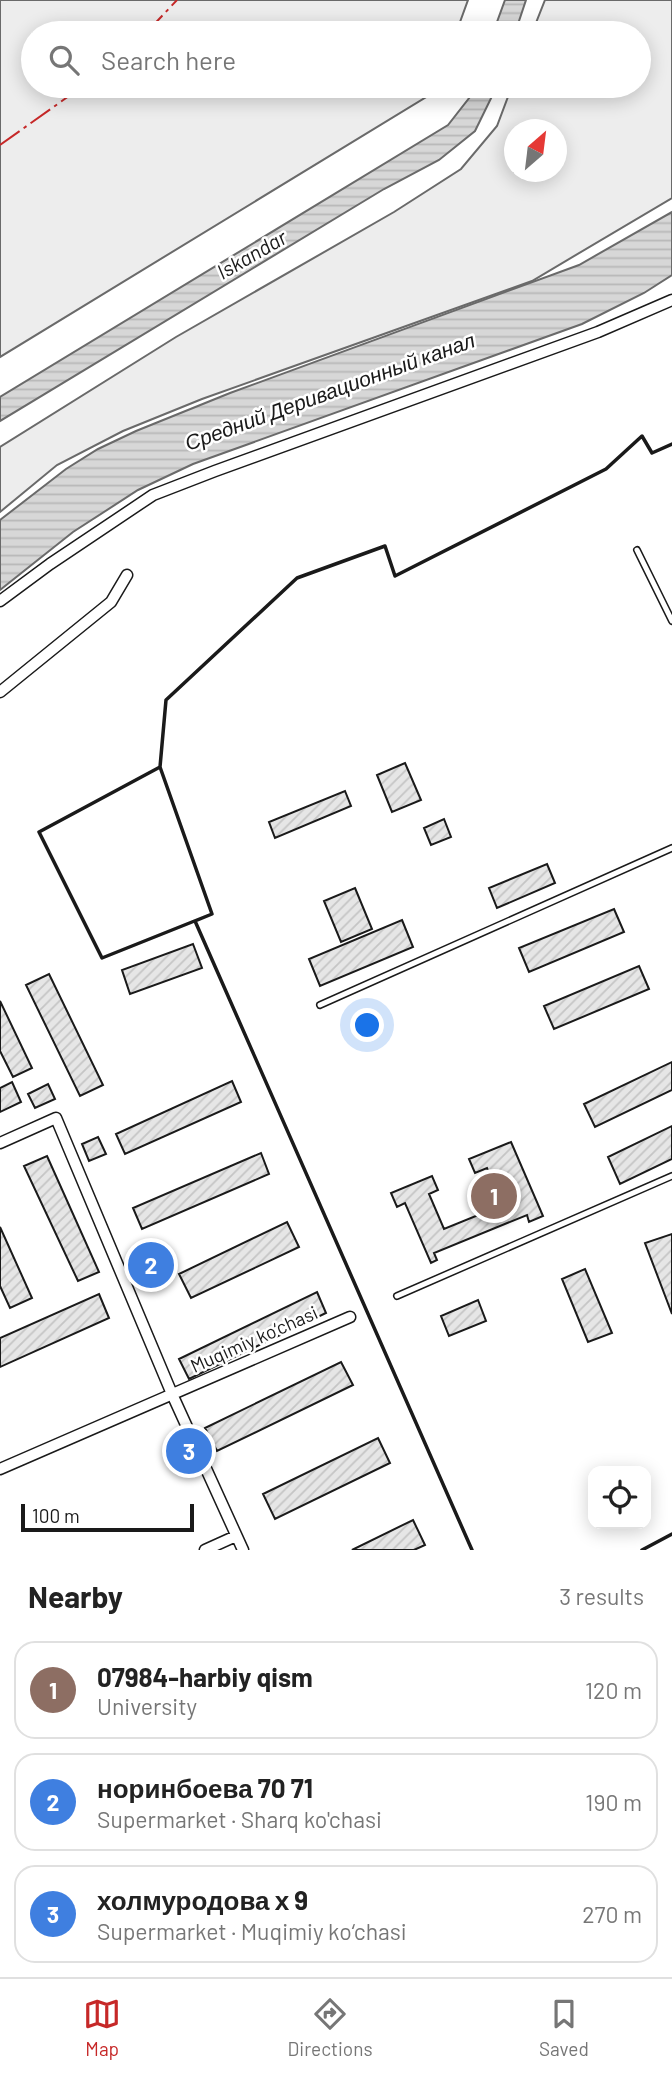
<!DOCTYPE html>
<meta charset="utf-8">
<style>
body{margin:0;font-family:Barlow,sans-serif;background:#f6f6f6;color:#222}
.controls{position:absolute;right:21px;bottom:21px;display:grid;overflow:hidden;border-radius:14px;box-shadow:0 4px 18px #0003}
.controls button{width:63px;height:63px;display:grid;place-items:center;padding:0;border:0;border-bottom:2px solid #e0e0e0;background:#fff;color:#222;font:35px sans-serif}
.compass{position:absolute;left:504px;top:119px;width:63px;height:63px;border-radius:50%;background:#fff;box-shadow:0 4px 18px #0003;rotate:28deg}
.scale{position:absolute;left:21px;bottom:18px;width:173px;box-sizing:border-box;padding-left:7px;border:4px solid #1a1a1a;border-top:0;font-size:19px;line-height:24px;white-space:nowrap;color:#1a1a1a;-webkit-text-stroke:5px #fff;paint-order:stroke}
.you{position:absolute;left:368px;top:1026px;width:24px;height:24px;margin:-18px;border:5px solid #fff;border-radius:50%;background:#1a73e8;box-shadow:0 0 0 10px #1a73e833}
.badge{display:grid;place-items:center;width:46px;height:46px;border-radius:50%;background:#c62828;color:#fff;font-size:23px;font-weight:700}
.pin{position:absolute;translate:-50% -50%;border:4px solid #fff;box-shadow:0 2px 7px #0006}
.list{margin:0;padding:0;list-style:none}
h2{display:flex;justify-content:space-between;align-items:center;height:91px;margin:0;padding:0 28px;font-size:30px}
h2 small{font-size:23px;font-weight:400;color:#767676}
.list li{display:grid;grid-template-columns:46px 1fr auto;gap:21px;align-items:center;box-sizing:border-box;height:98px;margin:0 14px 14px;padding:0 14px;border:2px solid #e0e0e0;border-radius:21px}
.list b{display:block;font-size:26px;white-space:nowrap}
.list p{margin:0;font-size:23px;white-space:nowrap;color:#767676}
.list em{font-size:23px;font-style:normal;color:#767676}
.icon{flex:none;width:38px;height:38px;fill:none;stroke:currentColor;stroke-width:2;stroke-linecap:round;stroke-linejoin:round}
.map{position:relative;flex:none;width:672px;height:1550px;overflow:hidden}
.search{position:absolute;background:#fff;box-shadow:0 4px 18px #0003;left:21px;right:21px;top:21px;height:77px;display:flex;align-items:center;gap:18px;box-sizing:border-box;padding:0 24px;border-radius:38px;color:#767676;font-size:26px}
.sheet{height:427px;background:#fff}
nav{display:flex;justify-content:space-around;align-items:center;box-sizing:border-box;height:98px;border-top:2px solid #e0e0e0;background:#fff;font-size:19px;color:#767676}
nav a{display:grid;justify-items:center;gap:4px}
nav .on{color:#c62828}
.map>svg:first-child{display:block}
</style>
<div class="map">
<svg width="672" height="1550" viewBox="0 0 672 1550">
<defs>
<pattern id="water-rules" width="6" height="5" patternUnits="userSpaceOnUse" patternTransform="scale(1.75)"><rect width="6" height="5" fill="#d7d7d7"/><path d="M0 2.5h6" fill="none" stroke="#b8b8b8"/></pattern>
<pattern id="building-hatch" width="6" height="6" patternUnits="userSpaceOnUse" patternTransform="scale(1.75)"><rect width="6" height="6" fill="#e6e6e6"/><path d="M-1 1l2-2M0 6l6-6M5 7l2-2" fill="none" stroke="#c5c5c5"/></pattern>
</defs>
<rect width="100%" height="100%" fill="#fff"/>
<path fill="#ededed" stroke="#6a6a6a" stroke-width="2" fill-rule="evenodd" d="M0,0H468L456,33H33V86H438L436,91L0,357Z
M545,0H672V198L532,281L202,399L123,431L57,465L0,512V447L176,337L394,212L461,169L497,126L512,86H639V33H532ZM514,130H556V172H514Z"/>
<path fill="url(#water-rules)" stroke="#6a6a6a" stroke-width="2" d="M505,0H526L515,33H493Z
M475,86H497L475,131L439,160L384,189L0,421V397L448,125L473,93Z
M672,212V275L644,293L582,324L193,464L138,490L73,532L0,590V520L66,469L98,449L136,431L230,393L579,265Z"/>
<path fill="url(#building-hatch)" stroke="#1a1a1a" stroke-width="2" d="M405,763L421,800L392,812L377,775Z
M345,791L351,806L275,838L269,822Z
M444,819L451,837L431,845L424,828Z
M547,864L555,883L497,908L489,888Z
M355,888L372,929L341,942L324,901Z
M614,909L624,932L529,972L519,948Z
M402,920L413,947L320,986L309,959Z
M193,944L202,968L130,994L122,970Z
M639,966L649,989L554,1029L544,1006Z
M49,974L103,1085L80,1096L26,985Z
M0,1001L32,1068L13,1077L0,1051Z
M672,1062V1090L595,1127L584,1104Z
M232,1081L241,1102L125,1154L116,1134Z
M12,1082L21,1102L0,1112V1088Z
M48,1084L55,1099L35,1108L28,1094Z
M672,1126V1159L620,1184L608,1157Z
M98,1137L106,1154L89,1161L82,1144Z
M511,1142L543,1216L529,1222L527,1215L434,1253L437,1260L431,1263L405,1203L397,1207L391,1193L432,1176L438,1190L429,1194L444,1229L503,1205L487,1168L475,1173L469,1159Z
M261,1153L269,1174L142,1229L133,1208Z
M47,1156L99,1272L78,1281L24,1166Z
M287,1222L299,1247L191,1298L179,1274Z
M0,1227L32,1298L10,1308L0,1286Z
M672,1234V1314L645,1243Z
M585,1269L612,1333L588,1342L562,1279Z
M317,1292L326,1313L189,1379L179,1359Z
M99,1294L109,1318L0,1367V1338Z
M478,1300L486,1321L449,1336L441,1316Z
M341,1362L353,1385L217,1451L205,1428Z
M378,1438L390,1463L275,1519L263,1494Z
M413,1520L425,1545L414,1550H352Z"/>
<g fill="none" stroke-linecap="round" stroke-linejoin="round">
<defs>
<path id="service" d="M637,550L672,621
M320,1005L672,848
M397,1296L672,1176"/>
<path id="minor" d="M0,601L50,564L153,495L215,471L598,332L672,300
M0,692L111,602L127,575
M0,1143L56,1118L172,1394L243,1550
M0,1469L350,1317
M205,1550L236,1536"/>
</defs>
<use href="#service" stroke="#1a1a1a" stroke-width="8"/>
<use href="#minor" stroke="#1a1a1a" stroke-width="13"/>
<use href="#service" stroke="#fff" stroke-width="5"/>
<use href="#minor" stroke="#fff" stroke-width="10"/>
<path stroke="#1a1a1a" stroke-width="3.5" d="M160,767L212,914L102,958L39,832Z
M472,1550L195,921L212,914L160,767L166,700L297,578L385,546L395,576L606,469L642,436L652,453L672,444
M642,1550L672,1534"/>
<path stroke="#c62828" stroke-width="2" stroke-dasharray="24 5 3.5 5" stroke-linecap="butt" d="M146,33L177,0
M0,145L83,86"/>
</g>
<g text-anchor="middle" stroke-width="5" stroke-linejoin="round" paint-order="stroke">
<g font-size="19" fill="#1a1a1a" stroke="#fff">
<text transform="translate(254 1339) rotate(-24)" y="7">Muqimiy ko‘chasi</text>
</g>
<g font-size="21" font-style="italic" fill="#1a1a1a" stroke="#fff">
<text transform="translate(252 255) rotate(-30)" y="7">Iskandar</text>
<text transform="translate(330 392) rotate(-20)" y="7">Средний Деривационный канал</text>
</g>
</g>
</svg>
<div class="controls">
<button><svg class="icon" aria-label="locate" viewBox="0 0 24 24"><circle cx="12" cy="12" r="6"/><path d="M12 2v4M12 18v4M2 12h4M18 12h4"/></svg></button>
</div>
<svg class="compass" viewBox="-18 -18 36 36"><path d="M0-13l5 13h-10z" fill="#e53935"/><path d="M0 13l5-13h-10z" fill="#767676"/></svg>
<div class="scale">100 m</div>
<div class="you"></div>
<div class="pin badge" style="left:494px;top:1196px;background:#8d6e63">1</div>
<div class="pin badge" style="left:151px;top:1265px;background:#3f7fe0">2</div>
<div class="pin badge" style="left:189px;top:1451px;background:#3f7fe0">3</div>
<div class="search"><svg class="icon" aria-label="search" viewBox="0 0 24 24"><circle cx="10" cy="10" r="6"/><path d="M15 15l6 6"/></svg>Search here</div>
</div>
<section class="sheet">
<h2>Nearby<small>3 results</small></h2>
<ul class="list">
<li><span class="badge" style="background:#8d6e63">1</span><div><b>07984-harbiy qism</b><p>University</p></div><em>120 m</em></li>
<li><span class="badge" style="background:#3f7fe0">2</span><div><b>норинбоева 70 71</b><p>Supermarket · Sharq ko'chasi</p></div><em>190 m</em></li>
<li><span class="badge" style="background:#3f7fe0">3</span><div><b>холмуродова х 9</b><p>Supermarket · Muqimiy ko‘chasi</p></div><em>270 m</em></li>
</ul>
</section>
<nav>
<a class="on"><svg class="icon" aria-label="map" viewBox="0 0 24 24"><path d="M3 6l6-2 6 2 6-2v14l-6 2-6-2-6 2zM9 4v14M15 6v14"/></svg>Map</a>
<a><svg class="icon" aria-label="directions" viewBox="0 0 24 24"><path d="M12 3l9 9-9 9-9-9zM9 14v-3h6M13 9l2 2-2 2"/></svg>Directions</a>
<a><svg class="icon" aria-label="saved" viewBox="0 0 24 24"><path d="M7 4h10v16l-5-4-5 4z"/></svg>Saved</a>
</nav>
